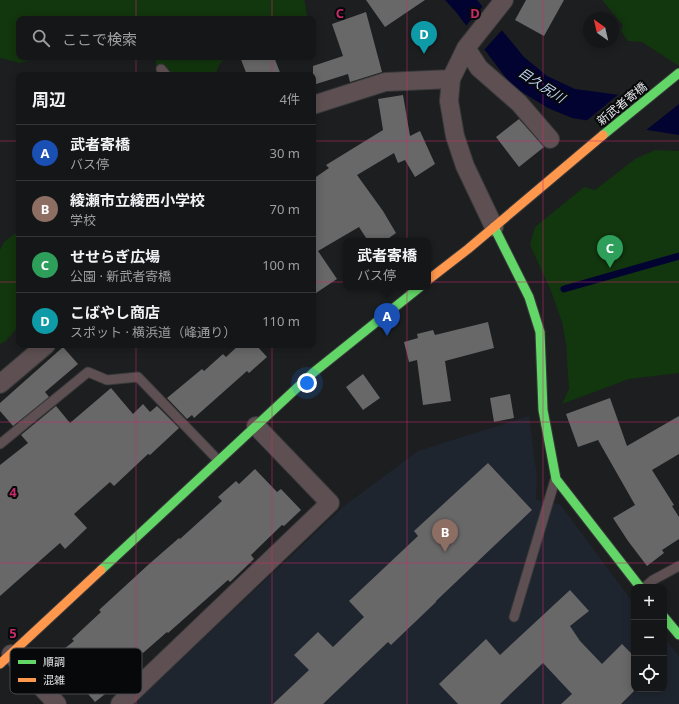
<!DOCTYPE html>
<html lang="ja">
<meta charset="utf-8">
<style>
body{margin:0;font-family:"Noto Sans","Noto Sans JP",sans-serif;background:#1e1f21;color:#f1f3f6}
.controls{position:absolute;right:12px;bottom:12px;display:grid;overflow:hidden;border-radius:8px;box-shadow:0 2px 10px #0003}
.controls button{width:36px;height:36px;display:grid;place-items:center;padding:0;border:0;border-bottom:1px solid #343537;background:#151618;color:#f1f3f6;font:20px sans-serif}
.compass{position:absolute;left:583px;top:12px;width:36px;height:36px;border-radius:50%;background:#151618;box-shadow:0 2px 10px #0003;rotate:326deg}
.you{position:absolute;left:307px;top:383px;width:14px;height:14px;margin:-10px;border:3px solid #fff;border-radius:50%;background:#1a73e8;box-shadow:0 0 0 6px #1a73e833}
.badge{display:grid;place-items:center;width:26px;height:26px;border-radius:50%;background:#0f766e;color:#fff;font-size:13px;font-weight:700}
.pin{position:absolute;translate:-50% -33px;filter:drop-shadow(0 1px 2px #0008)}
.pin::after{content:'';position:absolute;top:21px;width:14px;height:12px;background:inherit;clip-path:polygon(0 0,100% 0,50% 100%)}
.popup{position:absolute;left:343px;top:238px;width:88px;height:52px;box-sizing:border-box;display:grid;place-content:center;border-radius:8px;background:#151618;filter:drop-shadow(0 1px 3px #0005);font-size:13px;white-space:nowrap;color:#9d9fa2}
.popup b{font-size:15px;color:#f1f3f6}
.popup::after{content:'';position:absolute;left:50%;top:100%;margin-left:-8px;border:8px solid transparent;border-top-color:#151618}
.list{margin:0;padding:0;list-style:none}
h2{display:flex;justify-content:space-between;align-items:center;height:52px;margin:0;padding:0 16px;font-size:17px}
h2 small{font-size:13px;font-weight:400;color:#9d9fa2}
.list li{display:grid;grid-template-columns:26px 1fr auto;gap:12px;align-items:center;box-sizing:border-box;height:56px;padding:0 16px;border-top:1px solid #343537}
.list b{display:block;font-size:15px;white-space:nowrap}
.list p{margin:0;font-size:13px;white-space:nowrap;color:#9d9fa2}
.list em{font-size:13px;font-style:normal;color:#9d9fa2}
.icon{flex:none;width:22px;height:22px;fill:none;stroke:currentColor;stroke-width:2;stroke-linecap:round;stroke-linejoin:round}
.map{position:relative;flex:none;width:679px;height:704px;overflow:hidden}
.search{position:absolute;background:#151618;box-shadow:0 2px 10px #0003;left:16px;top:16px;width:300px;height:44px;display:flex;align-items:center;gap:10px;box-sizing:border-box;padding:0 14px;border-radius:8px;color:#9d9fa2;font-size:15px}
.panel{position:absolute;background:#151618;box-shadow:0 2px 10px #0003;left:16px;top:72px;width:300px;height:276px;border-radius:8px}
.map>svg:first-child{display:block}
</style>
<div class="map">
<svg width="679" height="704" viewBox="0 0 679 704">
<rect width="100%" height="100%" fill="#1c1e20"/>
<path fill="#1f252e" d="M529,416L537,477L536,500L560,504L634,604V689H664V638L679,656V704H134L344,506L418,451Z"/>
<path fill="#12360e" d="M0,0H303L305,2L307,17L306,19H19V57H37L20,63L0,58Z
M602,0H679V66L642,42L628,41L621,31L623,25Z
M156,57H227C220,62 217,67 216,75H159L156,72Z
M655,150L679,151V373L629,379L562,404L569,389L566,343L562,322L551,291L530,245L535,227L584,187L595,190L635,159Z
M19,231V303L17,314L18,327L6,341L0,344V250L4,242Z"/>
<path fill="#030332" d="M445,0H477L524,57L547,76L575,89L679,103V135L572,118L548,108L512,86L456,12Z"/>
<path fill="#1c1e20" d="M484,5L503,29L483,51L465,27Z
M620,93L679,101V104L645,131L585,122Z"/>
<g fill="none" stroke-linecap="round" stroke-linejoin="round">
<path stroke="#030332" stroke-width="7" d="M564,289L679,256"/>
</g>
<path fill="#696869" d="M366,0H425L385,27Z
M526,0H564L544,36L515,20Z
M366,12L382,72L350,82L348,74L313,85V66L343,56L332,24Z
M240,57H274L281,75H247Z
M403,95L410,136L420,131L435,164L415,177L405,160L398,163L394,153L357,175L383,211L396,233L385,241H368L359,227L318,251L337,279L313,295V179L329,168L326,165L383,130L378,99Z
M519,119L544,147L519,167L496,137Z
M488,322L494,348L445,361L451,401L423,405L417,360L409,362L404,342L418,338L417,334L433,330L435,335Z
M239,345H256L267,357L249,373L247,371L194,418L192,415L187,419L167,398L202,369L204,371L223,354L226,357Z
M63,347L78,364L45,392L49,397L13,426L0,411V403Z
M363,374L380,398L363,410L346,387Z
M111,388L133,414L143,404L150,412L157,406L179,428L150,455L148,454L114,486L110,482L74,514L87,528L65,549L60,543L0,596V465L28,443L21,435L56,406L70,423Z
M510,394L514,418L494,422L490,398Z
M610,398L627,446L679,416V454L652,470L674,505L672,506L679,517V539L662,550L664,553L647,566L628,541L613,518L635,505L598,440L578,447L566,414Z
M488,463L532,510L436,601V602L391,645L388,642L323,704H273L309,670L294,655L318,632L333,647L364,617L349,601L418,536L414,531Z
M255,469L277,492L281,489L301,510L284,526L282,525L251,555L254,559L230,582L228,580L168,633L167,632L143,653L141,651L110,682L114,687L95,702L68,671L62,676L50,660L74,641L72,639L101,612L99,610L148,565L179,538L180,539L222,501L218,497L236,481L239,484Z
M570,590L589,611L570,626L580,641L602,664L622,644L634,656V691L621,704H561L572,694L543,663L500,704H458L439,684L486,639L500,655Z"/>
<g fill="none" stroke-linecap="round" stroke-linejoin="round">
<defs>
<path id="lane" d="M161,69L166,75
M0,444L88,372L107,380L138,377L218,460
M645,587L653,580L679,566
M514,617L555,480"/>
<path id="street" d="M466,48L479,68L519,103L550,139
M313,105L385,82L451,79
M494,227L465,166L455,136L449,101L451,79L466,48L504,0
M0,384L46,345
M11,654L57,704
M120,704L330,503L256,426"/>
<path id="fast" d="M603,135L679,73
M494,227L529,297L540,332L543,410L556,479L640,587
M101,570L314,372L420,287
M664,617L679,635"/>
<path id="slow" d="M428,280L468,249L603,135
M0,664L101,570"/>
</defs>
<use href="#lane" stroke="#38393b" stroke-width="11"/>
<use href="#street" stroke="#38393b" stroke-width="20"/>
<use href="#fast" stroke="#38393b" stroke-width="11"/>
<use href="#slow" stroke="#38393b" stroke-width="11"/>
<use href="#lane" stroke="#5e5052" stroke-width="9"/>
<use href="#street" stroke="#5e5052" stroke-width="18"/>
<use href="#fast" stroke="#63d668" stroke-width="9"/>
<use href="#slow" stroke="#ff974d" stroke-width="9"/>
</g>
<path fill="none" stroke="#c52c69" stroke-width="1" stroke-opacity="0.55" d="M136,0V19M272,0V19M407,0V704M543,0V704M136,57V75M272,57V75M0,141H19M313,141H679M0,282H19M313,282H679M136,345V704M272,345V704M0,422H679M0,563H679"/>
<g text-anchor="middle" stroke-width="4" stroke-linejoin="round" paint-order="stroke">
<g font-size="12" fill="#e0e2e5" stroke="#07080a">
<text transform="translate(622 104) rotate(-39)" y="4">新武者寄橋</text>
</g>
<g font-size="13" font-style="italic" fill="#bfd2f7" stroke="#07080a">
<text transform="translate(542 85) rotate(33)" y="5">目久尻川</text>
</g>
</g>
<rect x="10" y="648" width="132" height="46" rx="6" fill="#07080a" stroke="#48494c" stroke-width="1"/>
<rect x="18" y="660" width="18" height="4" fill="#63d668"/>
<rect x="18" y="678" width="18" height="4" fill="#ff974d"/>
<g font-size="11" fill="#e0e2e5">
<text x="43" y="666">順調</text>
<text x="43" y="684">混雑</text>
</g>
<g font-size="13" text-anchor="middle" font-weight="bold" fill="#c52c69" stroke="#07080a" stroke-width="4" stroke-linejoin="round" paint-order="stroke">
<text x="340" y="18">C</text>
<text x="475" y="18">D</text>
<text x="13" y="497">4</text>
<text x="13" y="638">5</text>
</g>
</svg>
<div class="controls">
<button>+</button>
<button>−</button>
<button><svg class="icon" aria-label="locate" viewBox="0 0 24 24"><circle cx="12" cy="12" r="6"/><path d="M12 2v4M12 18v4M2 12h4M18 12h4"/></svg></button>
</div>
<svg class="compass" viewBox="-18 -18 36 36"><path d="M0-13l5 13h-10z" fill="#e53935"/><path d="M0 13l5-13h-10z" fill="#9d9fa2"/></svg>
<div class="you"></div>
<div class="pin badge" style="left:387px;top:336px;background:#1a4fb4">A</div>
<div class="popup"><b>武者寄橋</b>バス停</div>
<div class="pin badge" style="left:445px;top:552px;background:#8d6e63">B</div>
<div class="pin badge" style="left:610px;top:268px;background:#2e9e5b">C</div>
<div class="pin badge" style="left:424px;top:54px;background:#0f9aa8">D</div>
<div class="search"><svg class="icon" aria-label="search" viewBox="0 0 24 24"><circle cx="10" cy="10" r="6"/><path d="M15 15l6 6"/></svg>ここで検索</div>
<section class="panel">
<h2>周辺<small>4件</small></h2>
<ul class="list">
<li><span class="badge" style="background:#1a4fb4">A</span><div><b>武者寄橋</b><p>バス停</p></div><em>30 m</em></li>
<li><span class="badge" style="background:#8d6e63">B</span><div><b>綾瀬市立綾西小学校</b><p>学校</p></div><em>70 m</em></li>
<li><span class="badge" style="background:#2e9e5b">C</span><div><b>せせらぎ広場</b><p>公園 · 新武者寄橋</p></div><em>100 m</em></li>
<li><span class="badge" style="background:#0f9aa8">D</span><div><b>こばやし商店</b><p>スポット · 横浜道（峰通り）</p></div><em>110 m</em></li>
</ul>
</section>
</div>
